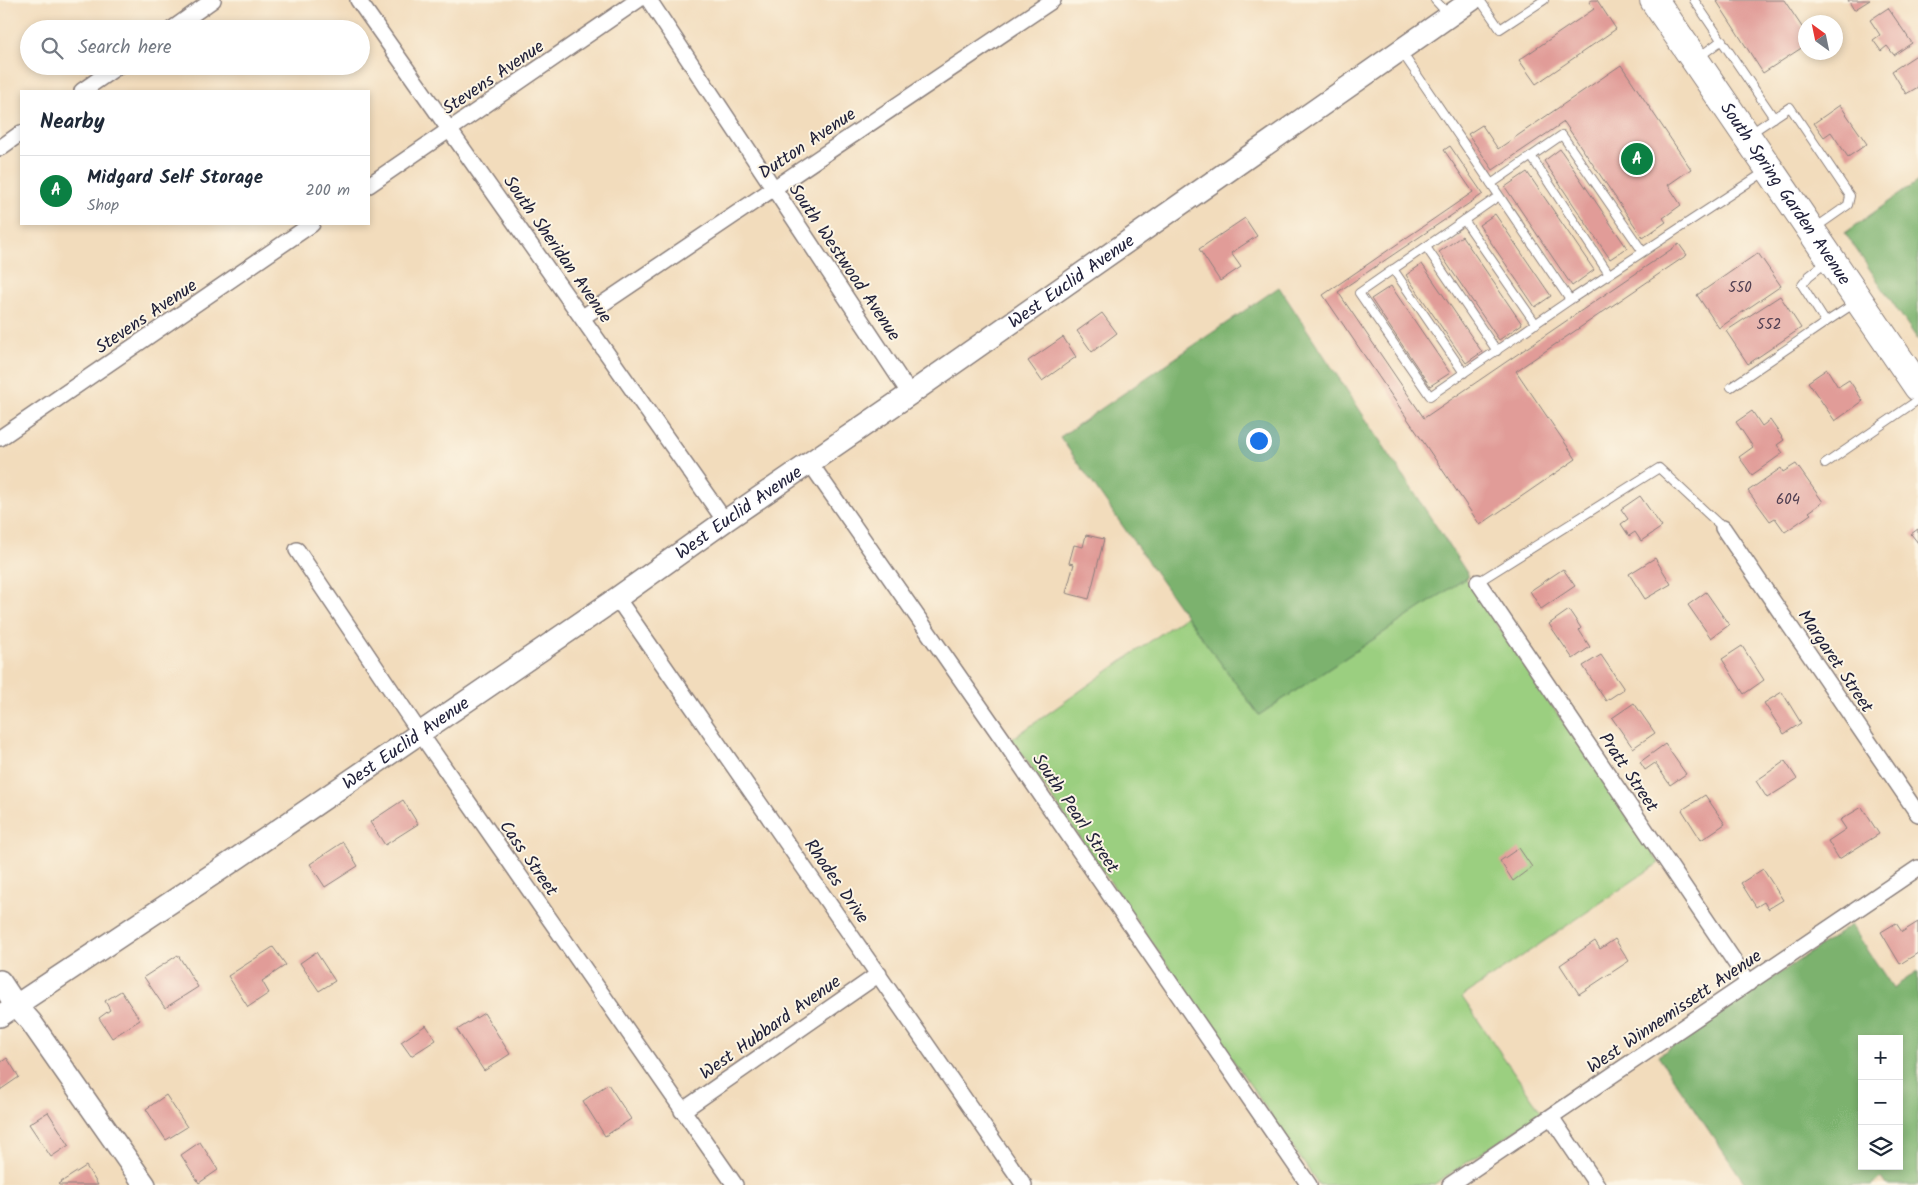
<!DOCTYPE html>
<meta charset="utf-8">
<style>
body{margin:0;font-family:Kalam,sans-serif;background:#f6f6f7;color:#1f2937}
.controls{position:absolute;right:15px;bottom:15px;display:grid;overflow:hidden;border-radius:0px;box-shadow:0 2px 8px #0003}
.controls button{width:45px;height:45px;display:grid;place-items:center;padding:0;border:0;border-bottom:1px solid #e0e1e3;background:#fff;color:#1f2937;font:25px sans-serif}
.compass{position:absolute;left:1798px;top:15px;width:45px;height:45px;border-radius:50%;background:#fff;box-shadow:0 2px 8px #0003;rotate:327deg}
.you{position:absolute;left:1258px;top:440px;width:18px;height:18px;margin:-12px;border:4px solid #fff;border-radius:50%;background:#1a73e8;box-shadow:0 0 0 8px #1a73e833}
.badge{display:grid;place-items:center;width:32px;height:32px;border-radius:50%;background:#0b8043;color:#fff;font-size:16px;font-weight:700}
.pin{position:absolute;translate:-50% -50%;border:2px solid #fff;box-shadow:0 1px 5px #0006}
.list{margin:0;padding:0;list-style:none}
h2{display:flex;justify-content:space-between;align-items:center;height:65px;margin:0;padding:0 20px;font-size:21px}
h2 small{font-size:16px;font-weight:400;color:#747a83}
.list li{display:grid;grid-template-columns:32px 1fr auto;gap:15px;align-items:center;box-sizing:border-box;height:70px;padding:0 20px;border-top:1px solid #e0e1e3}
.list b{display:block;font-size:19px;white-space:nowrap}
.list p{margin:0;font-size:16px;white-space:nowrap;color:#747a83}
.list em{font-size:16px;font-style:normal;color:#747a83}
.icon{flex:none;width:28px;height:28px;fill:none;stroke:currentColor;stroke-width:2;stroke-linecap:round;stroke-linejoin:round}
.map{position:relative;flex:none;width:1918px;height:1185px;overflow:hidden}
.search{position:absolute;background:#fff;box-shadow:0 2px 8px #0003;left:20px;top:20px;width:350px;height:55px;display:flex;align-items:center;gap:12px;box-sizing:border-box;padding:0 18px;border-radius:28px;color:#747a83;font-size:19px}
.panel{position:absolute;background:#fff;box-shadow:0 2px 8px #0003;left:20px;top:90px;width:350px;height:135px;border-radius:0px}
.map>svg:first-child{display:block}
</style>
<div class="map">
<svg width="1918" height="1185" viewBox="0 0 1918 1185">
<rect width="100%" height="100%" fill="#fcf5e5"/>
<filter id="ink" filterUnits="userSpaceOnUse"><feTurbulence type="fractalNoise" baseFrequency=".02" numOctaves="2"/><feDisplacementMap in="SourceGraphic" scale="10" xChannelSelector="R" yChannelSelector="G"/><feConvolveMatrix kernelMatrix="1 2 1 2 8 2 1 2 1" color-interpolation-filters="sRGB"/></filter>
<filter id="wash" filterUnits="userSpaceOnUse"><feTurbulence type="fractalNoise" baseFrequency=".0096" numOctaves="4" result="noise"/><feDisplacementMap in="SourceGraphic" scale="20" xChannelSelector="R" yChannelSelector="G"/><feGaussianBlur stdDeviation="1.12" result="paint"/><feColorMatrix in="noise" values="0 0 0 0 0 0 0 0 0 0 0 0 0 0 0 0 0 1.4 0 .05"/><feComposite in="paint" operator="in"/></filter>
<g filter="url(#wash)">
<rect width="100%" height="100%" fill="#f2dcbc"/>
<path fill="#9bcf80" stroke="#5e785e" d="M1469,576L1466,579L1659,863L1462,997L1542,1113L1433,1185H1319L1012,739L1186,616L1259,715Z"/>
<path fill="#7cb26e" stroke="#4f6a54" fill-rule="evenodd" d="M1918,181V340L1845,233Z
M1279,287L1469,576L1259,715L1186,616L1060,437Z
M1851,925L1893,988L1918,971V1185H1887L1882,1178L1871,1185H1746L1658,1056ZM1862,1039H1899V1166H1862Z"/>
<g id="blocks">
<path fill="#e19c98" d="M1592,0H1597L1616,29L1536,84L1519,60L1594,9L1589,2Z
M1716,0H1784L1806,33V45L1763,73Z
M1848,0H1870L1854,10Z
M1888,8L1912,43L1894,55L1887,46L1881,51L1873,40L1880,35L1870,20Z
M1918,54V87L1906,94L1892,71Z
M1621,65L1691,169L1668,185L1681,205L1663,218L1666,222L1643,238L1564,122L1493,170L1468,134L1482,125L1498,149Z
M1840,105L1867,144L1848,157L1831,132L1824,137L1814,123Z
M1450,146L1483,194L1338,292L1424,418L1679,244L1687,255L1516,371L1576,459L1480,525L1323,295L1473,192L1444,150Z
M1560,149L1627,248L1610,259L1544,161Z
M1527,172L1594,270L1572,286L1505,187Z
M1495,214L1551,296L1535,307L1479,225Z
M1245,218L1257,236L1231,253L1241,267L1220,281L1199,249Z
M1462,236L1522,324L1499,340L1439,252Z
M1758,253L1781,286L1719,328L1697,295Z
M1422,264L1482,352L1466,363L1406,275Z
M1391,286L1450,373L1430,386L1371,299Z
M1780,296L1801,328L1748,364L1726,331Z
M1102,313L1117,333L1092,352L1077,331Z
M1063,337L1076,357L1042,381L1028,361Z
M1827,369L1838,387L1849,380L1863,401L1835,421L1808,382Z
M1752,411L1762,426L1770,420L1784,440L1777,445L1783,453L1752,475L1739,457L1753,447L1736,422Z
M1796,464L1823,502L1809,512L1811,514L1785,532L1775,518L1770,521L1748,491L1781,468L1783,472Z
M1640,496L1662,527L1641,541L1635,532L1629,536L1621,524L1628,519L1621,509Z
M1918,529V543L1911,534Z
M1086,535L1104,539L1089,599L1066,593L1074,564L1069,563L1074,545L1083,547Z
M1655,558L1671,584L1645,599L1629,574Z
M1563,569L1575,586L1541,609L1530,591Z
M1706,592L1729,625L1711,638L1688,605Z
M1569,610L1581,628L1579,630L1590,647L1573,659L1549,624Z
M1742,646L1764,680L1744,694L1722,659Z
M1601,655L1624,689L1606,701L1583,666Z
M1782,692L1801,723L1784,734L1764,703Z
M1634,703L1655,733L1633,748L1612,718Z
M1665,744L1686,774L1670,785L1655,763L1645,770L1640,762Z
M1785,761L1797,779L1767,798L1756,781Z
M1705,795L1725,824L1701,840L1682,810Z
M403,800L418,824L385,845L370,822Z
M1862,807L1879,834L1839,859L1828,841L1846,829L1840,820Z
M343,842L358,866L325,887L310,864Z
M1519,848L1532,867L1513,881L1500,861Z
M1763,869L1783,900L1768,909L1764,902L1756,907L1741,883Z
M1918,922V953L1900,964L1881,932L1896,923L1902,932Z
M1615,939L1629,961L1579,994L1560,965L1595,941L1600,949Z
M273,947L286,965L262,981L269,993L248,1007L228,976Z
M316,952L335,981L319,991L300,963Z
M178,955L198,987L165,1008L144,977Z
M121,991L140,1020L112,1038L99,1018L110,1010L105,1001Z
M484,1013L510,1054L484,1071L457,1030Z
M426,1025L436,1040L411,1056L401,1042Z
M7,1058L19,1077L0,1090V1063Z
M608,1084L631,1119L605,1136L583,1101Z
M166,1095L187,1127L166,1140L146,1109Z
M48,1112L69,1145L51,1157L29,1124Z
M200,1142L218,1170L199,1183L181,1155Z
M86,1166L98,1185H59L58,1184Z"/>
</g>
</g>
<g filter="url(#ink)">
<use href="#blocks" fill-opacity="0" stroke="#8a7f7c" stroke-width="1"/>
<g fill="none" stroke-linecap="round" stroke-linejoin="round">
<defs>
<path id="lane" d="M1435,0L1448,14
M1480,0L1500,29L1544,0
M1694,0L1774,118
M1401,51L1570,300L1766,171
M1699,57L1722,40
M1751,133L1790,107L1850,196L1848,205L1815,228
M1531,156L1609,274
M1491,184L1562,135L1643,252
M1499,196L1359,293L1430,396L1570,300
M1464,220L1536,324
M1426,247L1497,351
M1827,262L1809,276L1802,285L1823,318L1826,322L1855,303
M1393,269L1464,373
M1731,387L1826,322
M1825,464L1918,400
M1478,582L1659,468L1723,528"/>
<path id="street" d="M358,0L725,521
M649,0L910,394
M172,29L213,0
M82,91L118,66
M0,148L21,133
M369,185L638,0
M583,317L1053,0
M0,438L312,224
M810,463L1004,741L1309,1185
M1723,528L1918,814
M297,550L420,733L735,1185
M1478,582L1749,983
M617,598L1024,1185
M682,1111L879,974
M1551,1117L1597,1185
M1450,1185L1918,868"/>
<g id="secondary">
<path d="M0,981L16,1005L31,1022L145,1185"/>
<path id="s1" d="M0,1016L239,857L617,598L725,521L910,394L1472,0"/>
</g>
<g id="highway">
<path id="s2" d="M1654,0L1918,387"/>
</g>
</defs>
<use href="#lane" stroke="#8a7f7c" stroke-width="10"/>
<use href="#street" stroke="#8a7f7c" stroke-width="18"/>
<use href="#secondary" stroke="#8a7f7c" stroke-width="24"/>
<use href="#highway" stroke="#8a7f7c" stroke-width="30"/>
<use href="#lane" stroke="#fff" stroke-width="8"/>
<use href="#street" stroke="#fff" stroke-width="15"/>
<use href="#secondary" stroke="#fff" stroke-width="21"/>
<use href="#highway" stroke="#fff" stroke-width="28"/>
</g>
</g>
<g text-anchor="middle" stroke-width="4" stroke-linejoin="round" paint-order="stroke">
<g font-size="15" fill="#524052">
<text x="1740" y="292">550</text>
<text x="1769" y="329">552</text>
<text x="1788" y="504">604</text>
</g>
<g font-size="18" fill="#22223b" stroke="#fcf5e5">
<text transform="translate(493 77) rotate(-34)" y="6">Stevens Avenue</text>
<text transform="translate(807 143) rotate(-34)" y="6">Dutton Avenue</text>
<text dy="6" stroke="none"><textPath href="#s2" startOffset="234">South Spring Garden Avenue</textPath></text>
<text transform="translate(558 249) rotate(55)" y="6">South Sheridan Avenue</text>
<text transform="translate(845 262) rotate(56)" y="6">South Westwood Avenue</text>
<text dy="6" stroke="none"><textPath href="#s1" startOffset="1299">West Euclid Avenue</textPath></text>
<text transform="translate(146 316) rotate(-34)" y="6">Stevens Avenue</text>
<text dy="6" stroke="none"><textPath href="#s1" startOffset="894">West Euclid Avenue</textPath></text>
<text transform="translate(1836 661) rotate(56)" y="6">Margaret Street</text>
<text dy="6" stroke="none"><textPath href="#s1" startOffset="489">West Euclid Avenue</textPath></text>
<text transform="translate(1629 772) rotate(56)" y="6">Pratt Street</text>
<text transform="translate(1076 813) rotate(56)" y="6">South Pearl Street</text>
<text transform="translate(529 858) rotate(55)" y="6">Cass Street</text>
<text transform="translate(837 881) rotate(55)" y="6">Rhodes Drive</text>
<text transform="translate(1674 1011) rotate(-34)" y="6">West Winnemissett Avenue</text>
<text transform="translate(770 1027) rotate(-35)" y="6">West Hubbard Avenue</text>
</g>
</g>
</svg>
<div class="controls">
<button>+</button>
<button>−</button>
<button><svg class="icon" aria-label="layers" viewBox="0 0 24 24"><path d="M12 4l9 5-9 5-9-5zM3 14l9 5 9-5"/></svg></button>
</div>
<svg class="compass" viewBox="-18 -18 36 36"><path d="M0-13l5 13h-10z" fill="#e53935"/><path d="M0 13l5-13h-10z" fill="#747a83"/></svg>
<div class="you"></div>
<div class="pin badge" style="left:1637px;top:159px">A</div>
<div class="search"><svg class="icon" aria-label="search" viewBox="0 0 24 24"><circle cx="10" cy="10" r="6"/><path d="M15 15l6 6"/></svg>Search here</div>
<section class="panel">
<h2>Nearby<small></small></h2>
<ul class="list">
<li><span class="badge">A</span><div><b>Midgard Self Storage</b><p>Shop</p></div><em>200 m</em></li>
</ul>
</section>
</div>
